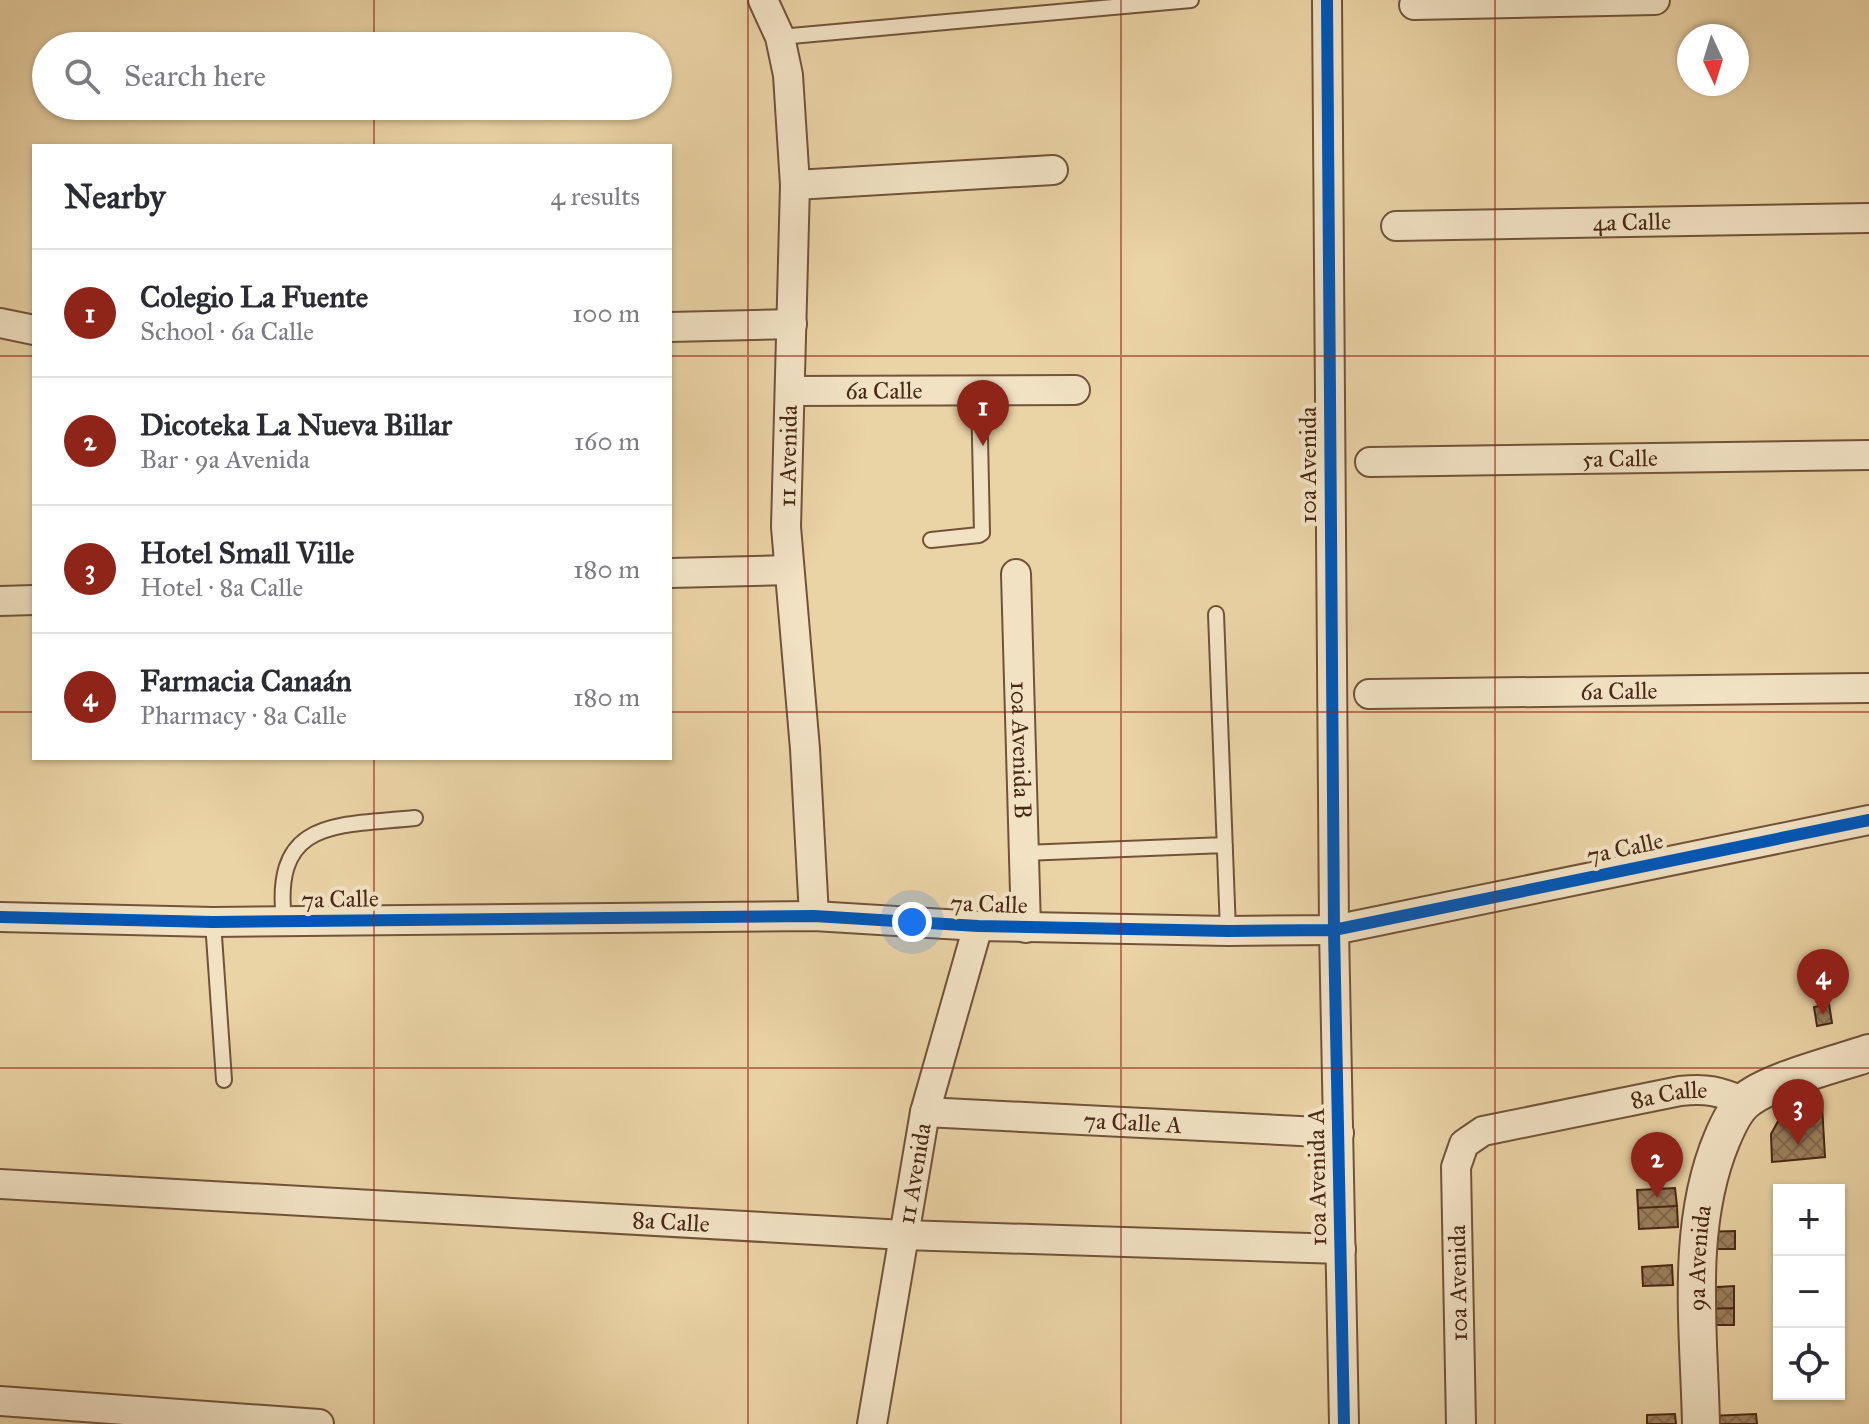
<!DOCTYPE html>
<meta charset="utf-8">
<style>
body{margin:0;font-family:"IM FELL Great Primer",serif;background:#f7f7f7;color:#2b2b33}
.controls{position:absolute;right:24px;bottom:24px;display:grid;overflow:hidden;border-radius:0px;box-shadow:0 2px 6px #0004}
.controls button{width:72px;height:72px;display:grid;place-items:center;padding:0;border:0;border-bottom:2px solid #e1e1e2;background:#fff;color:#2b2b33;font:40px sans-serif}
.compass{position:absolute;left:1677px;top:24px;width:72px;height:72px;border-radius:50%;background:#fff;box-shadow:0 2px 6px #0004;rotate:176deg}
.you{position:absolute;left:912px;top:922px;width:28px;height:28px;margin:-20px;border:6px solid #fff;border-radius:50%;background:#1a73e8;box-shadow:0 0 0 12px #1a73e833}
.badge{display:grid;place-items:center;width:52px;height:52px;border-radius:50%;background:#8f2418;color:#fff;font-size:26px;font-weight:700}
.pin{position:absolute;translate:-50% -66px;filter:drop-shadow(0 2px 4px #0008)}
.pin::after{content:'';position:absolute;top:42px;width:28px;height:24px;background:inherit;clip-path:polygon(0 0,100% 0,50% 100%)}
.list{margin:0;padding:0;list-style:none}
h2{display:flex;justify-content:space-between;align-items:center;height:104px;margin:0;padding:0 32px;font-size:34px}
h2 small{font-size:26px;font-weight:400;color:#7c7c81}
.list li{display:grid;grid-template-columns:52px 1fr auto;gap:24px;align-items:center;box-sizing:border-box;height:128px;padding:0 32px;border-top:2px solid #e1e1e2}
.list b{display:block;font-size:30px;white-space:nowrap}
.list p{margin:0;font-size:26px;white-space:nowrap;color:#7c7c81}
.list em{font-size:26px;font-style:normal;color:#7c7c81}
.icon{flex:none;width:44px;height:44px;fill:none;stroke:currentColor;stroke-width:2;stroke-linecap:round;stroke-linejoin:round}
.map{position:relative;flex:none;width:1869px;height:1424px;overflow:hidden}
.search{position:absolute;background:#fff;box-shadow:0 2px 6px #0004;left:32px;top:32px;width:640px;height:88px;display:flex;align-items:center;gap:20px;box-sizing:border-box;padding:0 28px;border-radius:44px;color:#7c7c81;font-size:30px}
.panel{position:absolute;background:#fff;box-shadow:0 2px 6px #0004;left:32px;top:144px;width:640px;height:616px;border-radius:0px}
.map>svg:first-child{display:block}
</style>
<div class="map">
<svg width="1869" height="1424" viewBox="0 0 1869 1424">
<defs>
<pattern id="building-cross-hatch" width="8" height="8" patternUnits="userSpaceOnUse" patternTransform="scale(2)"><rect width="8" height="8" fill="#9d8160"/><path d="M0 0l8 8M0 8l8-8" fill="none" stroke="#826a4e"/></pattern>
</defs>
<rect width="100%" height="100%" fill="#ead3a5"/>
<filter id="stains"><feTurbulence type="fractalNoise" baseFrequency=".0025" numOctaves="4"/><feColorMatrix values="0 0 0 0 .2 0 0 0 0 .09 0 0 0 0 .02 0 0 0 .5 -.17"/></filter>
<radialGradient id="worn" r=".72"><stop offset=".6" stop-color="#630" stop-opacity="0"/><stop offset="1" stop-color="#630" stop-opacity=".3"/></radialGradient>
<path fill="url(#building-cross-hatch)" stroke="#4a2816" stroke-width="2" d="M1829,1004L1832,1023L1817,1026L1814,1007Z
M1822,1105L1825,1157L1772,1162L1771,1134L1782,1114Z
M1675,1188L1677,1206L1638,1208L1637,1190Z
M1677,1206L1678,1227L1639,1229L1638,1208Z
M1735,1231V1249H1700V1232Z
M1672,1265L1673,1285L1643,1286L1642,1267Z
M1734,1286V1308L1702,1309L1701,1288Z
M1734,1308V1325H1702V1309Z
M1675,1414L1676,1424H1647V1415Z
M1756,1414L1757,1424H1711L1710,1416Z"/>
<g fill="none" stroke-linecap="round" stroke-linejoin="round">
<defs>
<path id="service" d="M780,37L1191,0
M931,540L979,535L982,533L979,390
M1216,614L1228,931
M1024,853L1225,845
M284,921C272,818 336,826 415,818
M213,922L224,1080"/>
<g id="minor">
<path d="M763,0L780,37L788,75L795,185L786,527L805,749L814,916"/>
<path d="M1327,0L1334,930L1344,1424"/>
<path d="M1414,5L1655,0"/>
<path d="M795,185L1053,170"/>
<path id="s1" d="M1396,226L1869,218"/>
<path d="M0,323L34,330"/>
<path d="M670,327L792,324"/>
<path id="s2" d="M790,391L1075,390"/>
<path id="s3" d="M1370,462L1869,455"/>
<path d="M670,573L789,570"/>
<path id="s4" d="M1016,574L1026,928"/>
<path d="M0,601L34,600"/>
<path id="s5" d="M1369,694L1869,688"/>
<path d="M0,917L213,922L814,916L978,926L1228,931L1334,930L1869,820"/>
<path id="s6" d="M925,1112L1339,1133"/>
<path id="s7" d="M0,1184L904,1235L1341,1249"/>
<path d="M0,1401L319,1424"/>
<path id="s8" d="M872,1424L925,1112L978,926"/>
<path id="s9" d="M1461,1424L1456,1167L1464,1144L1483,1131L1680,1091C1707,1088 1719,1091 1744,1102"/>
</g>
<g id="tertiary">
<path id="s10" d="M1701,1424C1699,1330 1685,1227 1722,1139C1727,1127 1734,1111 1744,1102C1767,1081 1837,1064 1869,1053"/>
</g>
</defs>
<use href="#service" stroke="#72533a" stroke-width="18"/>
<use href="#minor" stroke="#72533a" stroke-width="32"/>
<use href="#tertiary" stroke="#72533a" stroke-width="40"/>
<use href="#service" stroke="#f1e2c4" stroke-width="14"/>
<use href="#minor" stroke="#f1e2c4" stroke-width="28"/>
<use href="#tertiary" stroke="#f1e2c4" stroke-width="36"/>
<defs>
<path id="cycleway" d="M1327,0L1334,930L1344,1424
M0,917L213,922L814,916L978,926L1228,931L1334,930L1869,820"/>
</defs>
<use href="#cycleway" stroke="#f1e2c4" stroke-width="17"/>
<use href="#cycleway" stroke="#0057b8" stroke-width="12"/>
</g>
<path fill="none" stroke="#8f2418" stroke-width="2" stroke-opacity="0.55" d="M374,0V46M748,0V1424M1121,0V1424M1495,0V1424M374,106V146M0,356H34M670,356H1869M0,712H34M670,712H1869M374,758V1424M0,1068H1869"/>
<g text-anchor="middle" stroke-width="8" stroke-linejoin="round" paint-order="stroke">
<g font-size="24" fill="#4a2816" stroke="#f1e2c4">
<text dy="8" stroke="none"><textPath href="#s1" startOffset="236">4a Calle</textPath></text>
<text dy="8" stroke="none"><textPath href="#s2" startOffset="94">6a Calle</textPath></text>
<text transform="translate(788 456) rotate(-89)" y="8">11 Avenida</text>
<text dy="8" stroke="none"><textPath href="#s3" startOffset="250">5a Calle</textPath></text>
<text transform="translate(1308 465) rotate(-90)" y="8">10a Avenida</text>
<text dy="8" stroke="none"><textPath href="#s5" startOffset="250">6a Calle</textPath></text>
<text dy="8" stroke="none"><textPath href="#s4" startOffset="176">10a Avenida B</textPath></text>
<text transform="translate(1625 848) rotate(-12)" y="8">7a Calle</text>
<text transform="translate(340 899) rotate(-1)" y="8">7a Calle</text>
<text transform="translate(989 904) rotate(2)" y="8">7a Calle</text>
<text dy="8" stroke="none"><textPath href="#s9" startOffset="494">8a Calle</textPath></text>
<text dy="8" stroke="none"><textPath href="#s6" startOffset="208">7a Calle A</textPath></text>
<text dy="8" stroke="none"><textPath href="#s8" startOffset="254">11 Avenida</textPath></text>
<text transform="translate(1317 1177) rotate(-91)" y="8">10a Avenida A</text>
<text dy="8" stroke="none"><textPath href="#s7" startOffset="672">8a Calle</textPath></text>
<text dy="8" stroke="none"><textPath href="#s10" startOffset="166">9a Avenida</textPath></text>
<text transform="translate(1458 1283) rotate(-91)" y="8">10a Avenida</text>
</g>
</g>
<rect width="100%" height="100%" filter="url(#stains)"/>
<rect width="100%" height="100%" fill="url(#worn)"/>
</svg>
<div class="controls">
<button>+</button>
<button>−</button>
<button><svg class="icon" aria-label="locate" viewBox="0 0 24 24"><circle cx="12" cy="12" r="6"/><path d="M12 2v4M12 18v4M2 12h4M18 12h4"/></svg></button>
</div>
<svg class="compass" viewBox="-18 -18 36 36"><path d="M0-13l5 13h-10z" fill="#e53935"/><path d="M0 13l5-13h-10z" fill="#7c7c81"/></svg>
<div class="you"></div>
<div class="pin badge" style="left:983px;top:446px">1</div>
<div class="pin badge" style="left:1657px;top:1198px">2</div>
<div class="pin badge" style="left:1798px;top:1145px">3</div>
<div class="pin badge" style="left:1823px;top:1015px">4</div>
<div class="search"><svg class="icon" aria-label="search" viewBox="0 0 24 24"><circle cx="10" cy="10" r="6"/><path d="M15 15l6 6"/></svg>Search here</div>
<section class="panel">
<h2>Nearby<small>4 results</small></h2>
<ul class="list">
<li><span class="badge">1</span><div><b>Colegio La Fuente</b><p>School · 6a Calle</p></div><em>100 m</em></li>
<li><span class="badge">2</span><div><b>Dicoteka La Nueva Billar</b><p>Bar · 9a Avenida</p></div><em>160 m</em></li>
<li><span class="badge">3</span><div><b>Hotel Small Ville</b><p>Hotel · 8a Calle</p></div><em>180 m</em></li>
<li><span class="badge">4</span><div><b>Farmacia Canaán</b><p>Pharmacy · 8a Calle</p></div><em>180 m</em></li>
</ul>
</section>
</div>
